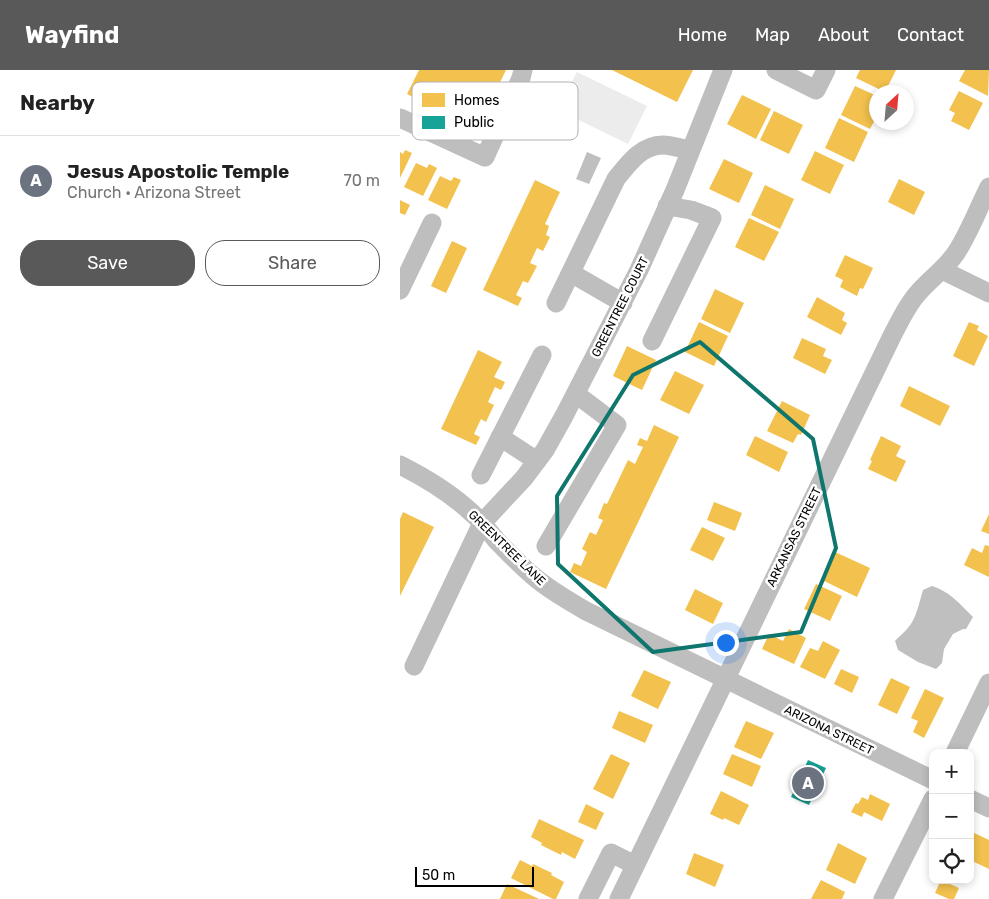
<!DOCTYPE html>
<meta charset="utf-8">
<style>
body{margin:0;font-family:Rubik,sans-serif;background:#f2f2f2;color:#222}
.controls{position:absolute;right:15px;bottom:15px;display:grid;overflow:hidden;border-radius:10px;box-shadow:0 2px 8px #0003}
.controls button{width:45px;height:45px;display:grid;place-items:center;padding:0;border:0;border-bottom:1px solid #e0e0e0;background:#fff;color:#222;font:25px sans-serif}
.compass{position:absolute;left:469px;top:15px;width:45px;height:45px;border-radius:50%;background:#fff;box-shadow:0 2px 8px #0003;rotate:26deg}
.scale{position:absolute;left:15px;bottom:12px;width:119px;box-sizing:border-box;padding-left:5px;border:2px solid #000;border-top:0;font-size:14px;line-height:18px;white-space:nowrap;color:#000;-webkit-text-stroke:4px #fff;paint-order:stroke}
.you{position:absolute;left:325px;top:572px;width:18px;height:18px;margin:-12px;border:4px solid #fff;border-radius:50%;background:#1a73e8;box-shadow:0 0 0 8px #1a73e833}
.badge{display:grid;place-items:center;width:32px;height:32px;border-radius:50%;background:#595959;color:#fff;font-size:16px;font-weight:700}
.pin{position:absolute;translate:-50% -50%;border:2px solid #fff;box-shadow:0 1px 5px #0006}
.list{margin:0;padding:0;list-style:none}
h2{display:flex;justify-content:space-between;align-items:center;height:65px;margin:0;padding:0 20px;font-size:21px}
h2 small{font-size:16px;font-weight:400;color:#767676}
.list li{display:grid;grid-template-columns:32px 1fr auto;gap:15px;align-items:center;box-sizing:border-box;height:90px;padding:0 20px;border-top:1px solid #e0e0e0}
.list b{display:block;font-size:19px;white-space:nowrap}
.list p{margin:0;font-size:16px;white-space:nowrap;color:#767676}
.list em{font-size:16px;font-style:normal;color:#767676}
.actions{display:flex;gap:10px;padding:15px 20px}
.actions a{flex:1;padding:11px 0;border:1px solid #595959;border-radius:20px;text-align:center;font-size:18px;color:#595959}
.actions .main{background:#595959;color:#fff}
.icon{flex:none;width:28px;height:28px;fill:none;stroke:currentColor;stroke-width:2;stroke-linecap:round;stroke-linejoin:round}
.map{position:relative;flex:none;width:589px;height:829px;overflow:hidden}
header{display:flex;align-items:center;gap:30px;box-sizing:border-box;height:70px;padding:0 25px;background:#595959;color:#fff}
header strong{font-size:24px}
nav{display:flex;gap:28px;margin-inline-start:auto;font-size:18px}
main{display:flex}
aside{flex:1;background:#fff}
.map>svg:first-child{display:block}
</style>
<header>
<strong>Wayfind</strong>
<nav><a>Home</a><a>Map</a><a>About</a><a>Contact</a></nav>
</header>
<main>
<aside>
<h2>Nearby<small></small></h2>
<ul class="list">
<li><span class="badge" style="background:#6b7280">A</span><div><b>Jesus Apostolic Temple</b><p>Church · Arizona Street</p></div><em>70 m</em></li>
</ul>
<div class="actions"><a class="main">Save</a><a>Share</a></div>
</aside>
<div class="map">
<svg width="589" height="829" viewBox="0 0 589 829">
<rect width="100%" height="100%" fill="#fff"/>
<path fill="#ececec" d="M177,2L247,36L228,74L158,40Z"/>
<path fill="#bfbfbf" d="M187,82L201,88L189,114L176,109Z
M532,516C549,521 560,534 573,547L566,559H563L553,564L544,579L542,593L536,599L518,592L498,580L495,571C499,566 503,564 507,559C516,550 519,533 523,520Z"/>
<path fill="#f2c14e" d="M19,0H106L78,58L56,47L65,28L55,23L47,40L39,37L48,19L39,15L29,35L7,24Z
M212,0H293L277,32Z
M460,0H496L485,22L456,8Z
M565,0H589L588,26L559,11Z
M455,16L477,26V46L470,59L441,45Z
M559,21L583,33L569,60L551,51L555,43L549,40Z
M342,25L371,39L356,69L327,54Z
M374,41L403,55L389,84L360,70Z
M439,48L468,62L454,92L425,78Z
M5,80L12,83L0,108V82L3,84Z
M415,81L444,95L430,124L401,110Z
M324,89L353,103L339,133L309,119Z
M16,93L27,98L29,94L37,98L23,126L4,117Z
M40,106L51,111L54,107L61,110L47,139L28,130Z
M499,109L525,122L514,145L488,132Z
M135,110L160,122L145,154L149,156L146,165L150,167L143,181L137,178L130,193L137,196L128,213L123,211L116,225L122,228L118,236L83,220Z
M365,115L394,129L380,159L351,145Z
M0,130L10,135L5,145L0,143Z
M349,148L379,162L364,191L335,177Z
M52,171L67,178L46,223L31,216Z
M445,185L473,198L463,219L460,218L457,226L440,217L443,210L435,206Z
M315,219L344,233L330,263L301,249Z
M417,227L445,243L442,250L447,253L441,265L407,247Z
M299,252L328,266L314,296L285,282Z
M569,252L579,256L577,260L588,266L574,296L553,286Z
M402,268L426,279L423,286L432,290L425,304L393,288Z
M227,276L256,290L242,320L213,306Z
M78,280L102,292L94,307L105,312L101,320L95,317L88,332L94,335L86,352L81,349L74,364L80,367L76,375L41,359Z
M275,301L304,315L289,344L260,330Z
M509,316L550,336L540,356L500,336Z
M382,331L410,345L401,365L398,364L393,373L367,361Z
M254,355L279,367L206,519L170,502L174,493L181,496L187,482L182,479L190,462L196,465L203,450L198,448L204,433L207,434L228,390L235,394L243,377L237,375L240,368L247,371Z
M355,366L388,382L379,402L346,385Z
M481,366L501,376L496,386L506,391L496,412L468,399L472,391L470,390Z
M314,432L342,443L335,461L307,450Z
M3,442L34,457L0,526V449Z
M589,444V464L581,461Z
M302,457L325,468L313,491L290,480Z
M585,475L589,476V507L564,495L572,478L582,483Z
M435,482L470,498L457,527L422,510Z
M416,514L442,526L430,551L404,539Z
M295,519L323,533L313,554L285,540Z
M389,559L406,568L394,594L362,579L369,564L383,571Z
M423,571L440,580L425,609L400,597L410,578L418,581Z
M441,599L459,607L452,623L434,614Z
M244,600L271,612L258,639L231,626Z
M491,608L510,617L497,644L478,635Z
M525,619L544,628L524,668L513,662L518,651L511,648Z
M219,641L253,655L245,673L212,658Z
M346,651L374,663L361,689L334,677Z
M211,684L230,693L213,729L193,719Z
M332,684L361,696L352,717L323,704Z
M321,721L349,735L339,755L324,748L323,750L310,744Z
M470,724L490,734L482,751L464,742L462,747L451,742L456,733L458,734L462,727L468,730Z
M186,734L204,743L196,760L178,752Z
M139,749L184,770L175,789L162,782L161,785L141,775L142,773L131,767Z
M570,761L589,770V799L570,790Z
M438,773L467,788L455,814L426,800Z
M294,783L324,795L315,817L286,804Z
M120,790L132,796L133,794L152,803L151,805L164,812L156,829H153L111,808Z
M421,810L445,822L442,829H411Z
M541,810L559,818L554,829H549L535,823Z
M107,814L139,829H100Z"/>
<path fill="#17a398" d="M408,690L426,698L409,735L391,727Z"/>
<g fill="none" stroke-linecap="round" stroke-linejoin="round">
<path stroke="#bebebe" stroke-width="19" d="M376,0L416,20L426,0
M0,48L85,87L121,8L123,0
M542,200L589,223
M171,203L223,233
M0,220L32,153
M156,233L216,109C228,94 241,75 263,75C272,75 282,79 290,80
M252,271L312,148L291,140L267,136
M100,367L137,391
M0,395C26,408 52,424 73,444C82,452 89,461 96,470C108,482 119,494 132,505C148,519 167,530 186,541L533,710
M81,405L142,285
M146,476L217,355L176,324
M14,596L82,453L124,408L145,380L164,346L239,200L275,120L323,0
M555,683L589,613
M570,729L589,738
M188,829L211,783L235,795
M219,829L492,266C500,251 507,235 518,223C530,209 545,199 556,183C569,163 578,139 589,117
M483,829L533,729"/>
</g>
<path fill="none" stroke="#0f766e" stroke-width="4" stroke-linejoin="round" d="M300,272L413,369L436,478L401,562L253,582L158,494L157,426L233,305Z"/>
<g text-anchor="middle" stroke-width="5" stroke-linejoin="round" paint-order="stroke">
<g font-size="12" fill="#000" stroke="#fff">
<text transform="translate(220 237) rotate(-63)" y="4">GREENTREE COURT</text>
<text transform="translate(394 467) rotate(-64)" y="4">ARKANSAS STREET</text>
<text transform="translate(107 478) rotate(44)" y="4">GREENTREE LANE</text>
<text transform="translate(429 660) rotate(26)" y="4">ARIZONA STREET</text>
</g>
</g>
<rect x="12" y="12" width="166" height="58" rx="8" fill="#fff" stroke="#b2b2b2" stroke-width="1"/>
<rect x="22" y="23" width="23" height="14" fill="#f2c14e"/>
<rect x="22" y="46" width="23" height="13" fill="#17a398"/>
<g font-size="14" fill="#000">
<text x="54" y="35">Homes</text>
<text x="54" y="57">Public</text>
</g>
</svg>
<div class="controls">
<button>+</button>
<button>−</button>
<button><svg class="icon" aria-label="locate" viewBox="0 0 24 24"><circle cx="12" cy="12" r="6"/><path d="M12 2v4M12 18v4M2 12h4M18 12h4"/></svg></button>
</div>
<svg class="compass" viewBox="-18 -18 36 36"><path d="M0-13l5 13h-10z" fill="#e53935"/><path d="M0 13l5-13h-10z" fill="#767676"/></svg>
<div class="scale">50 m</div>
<div class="you"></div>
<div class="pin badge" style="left:408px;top:713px;background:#6b7280">A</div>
</div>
</main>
